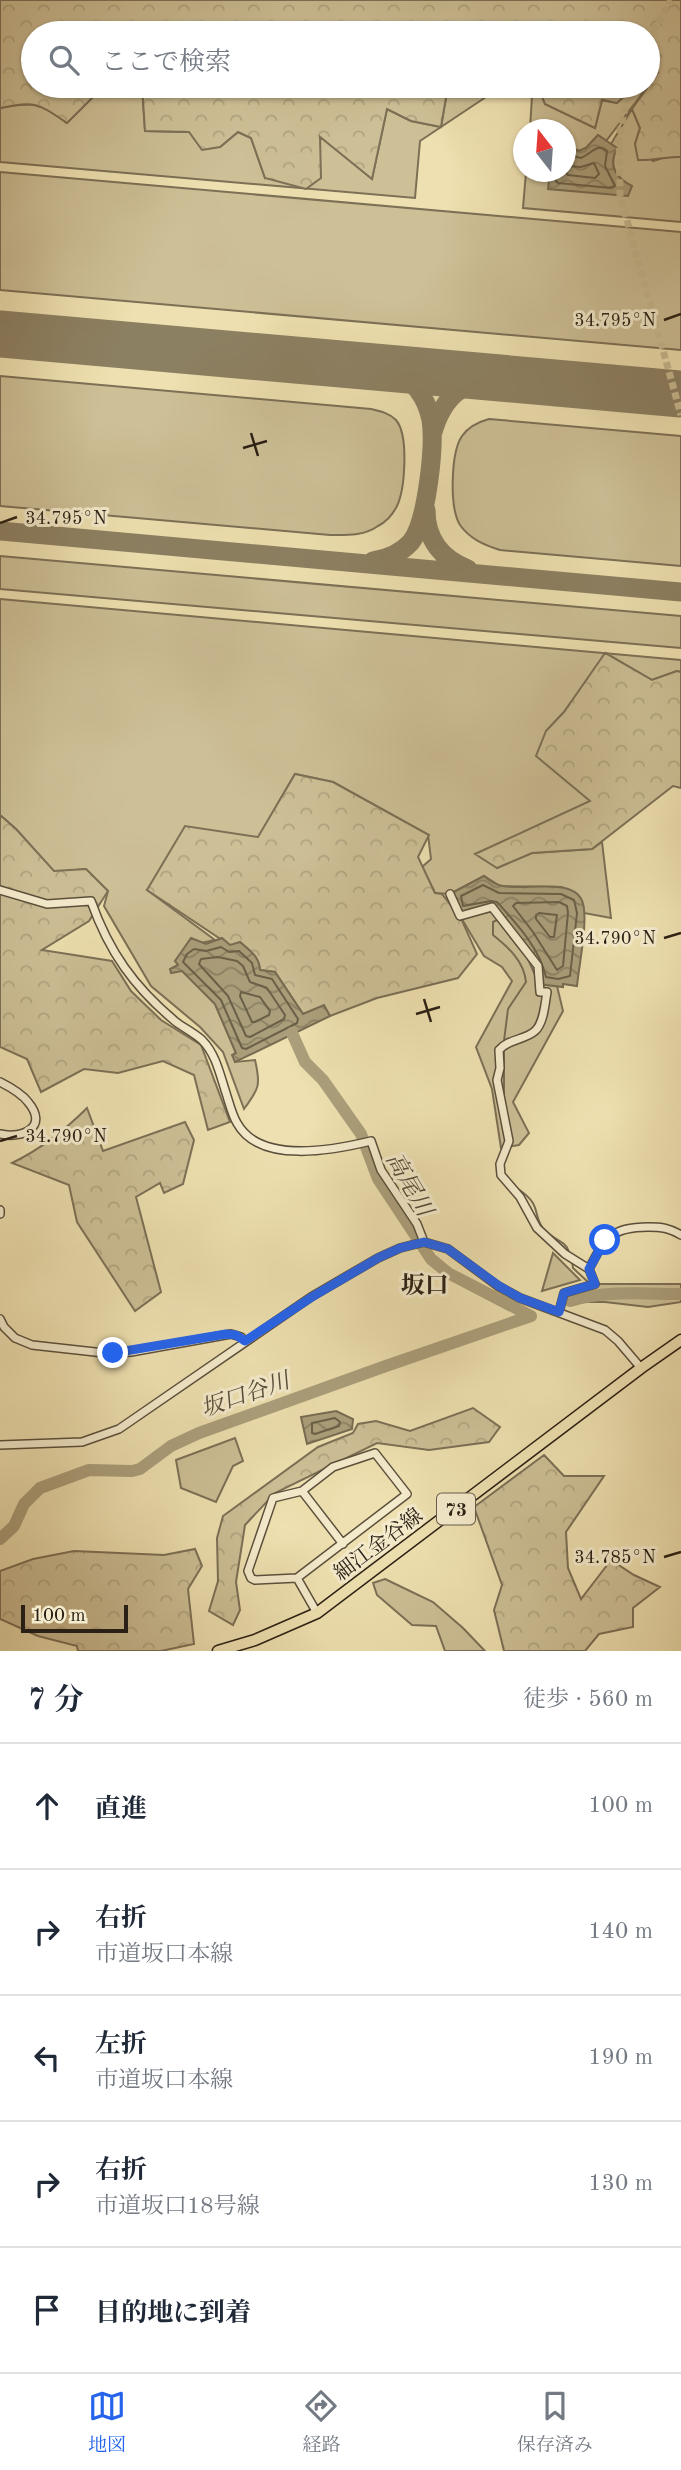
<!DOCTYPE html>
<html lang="ja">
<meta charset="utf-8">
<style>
body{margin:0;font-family:"Old Standard TT","Noto Serif JP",serif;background:#f6f6f7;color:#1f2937}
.compass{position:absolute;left:513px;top:119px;width:63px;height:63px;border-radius:50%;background:#fff;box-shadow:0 2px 5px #0004;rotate:343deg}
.scale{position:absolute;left:21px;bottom:18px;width:107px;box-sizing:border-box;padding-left:7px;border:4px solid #2a2015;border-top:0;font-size:19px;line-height:24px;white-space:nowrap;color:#2a2015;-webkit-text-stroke:5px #f4ebcc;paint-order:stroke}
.stop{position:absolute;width:21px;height:21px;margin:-16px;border:5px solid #2563eb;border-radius:50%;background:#fff}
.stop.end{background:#2563eb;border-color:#fff;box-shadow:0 2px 7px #0008}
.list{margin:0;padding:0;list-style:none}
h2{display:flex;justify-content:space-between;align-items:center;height:91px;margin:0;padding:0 28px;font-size:30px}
h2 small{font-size:23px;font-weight:400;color:#747a83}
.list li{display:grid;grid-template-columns:46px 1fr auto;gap:21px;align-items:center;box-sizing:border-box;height:126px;padding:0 28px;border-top:2px solid #e0e1e3}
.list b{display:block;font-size:26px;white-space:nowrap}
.list p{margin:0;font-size:23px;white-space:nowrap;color:#747a83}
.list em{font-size:23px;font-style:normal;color:#747a83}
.icon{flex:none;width:38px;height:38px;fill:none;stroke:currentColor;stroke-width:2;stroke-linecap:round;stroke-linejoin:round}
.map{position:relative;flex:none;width:681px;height:1651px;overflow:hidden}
.search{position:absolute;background:#fff;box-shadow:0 2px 5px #0004;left:21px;right:21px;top:21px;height:77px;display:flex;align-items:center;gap:18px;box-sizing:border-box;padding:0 24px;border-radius:38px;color:#747a83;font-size:26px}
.sheet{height:721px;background:#fff}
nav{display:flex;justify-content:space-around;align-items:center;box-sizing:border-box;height:98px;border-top:2px solid #e0e1e3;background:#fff;font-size:19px;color:#747a83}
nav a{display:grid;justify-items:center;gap:4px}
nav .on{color:#2563eb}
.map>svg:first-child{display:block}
</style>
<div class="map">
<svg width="681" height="1651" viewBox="0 0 681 1651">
<defs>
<pattern id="forest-crowns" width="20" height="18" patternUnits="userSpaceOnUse" patternTransform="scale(1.75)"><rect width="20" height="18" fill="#cdbf96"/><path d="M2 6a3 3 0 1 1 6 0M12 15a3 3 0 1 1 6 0" fill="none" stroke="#b0a480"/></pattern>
<pattern id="water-waves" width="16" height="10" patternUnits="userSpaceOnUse" patternTransform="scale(1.75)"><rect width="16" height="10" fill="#ab9f7b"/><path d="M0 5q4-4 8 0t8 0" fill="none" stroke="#8b8164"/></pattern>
</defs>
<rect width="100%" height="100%" fill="#eee0b0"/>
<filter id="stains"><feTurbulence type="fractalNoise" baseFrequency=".00286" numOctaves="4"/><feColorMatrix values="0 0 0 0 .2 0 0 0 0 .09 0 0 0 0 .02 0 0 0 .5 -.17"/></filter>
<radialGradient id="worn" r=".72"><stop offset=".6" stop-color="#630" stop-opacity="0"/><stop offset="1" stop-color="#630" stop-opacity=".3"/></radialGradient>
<path fill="#cdbf96" stroke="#7c7056" stroke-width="2" d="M658,73L606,141L598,135L586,148L579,151L566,146V130L530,129L532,96L495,91L420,141L415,198L0,162V108C36,101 38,103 67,123L104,86H142L145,131L189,132L220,147L238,132L251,138L265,178L320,136L372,179L387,109L411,121L441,127L448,86H538L545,104L595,128L602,100L617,103L635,86H648V77Z
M632,109L640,128L635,144L653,161L669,156L681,157V222L523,208L526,172H550L549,189L622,181C613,170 610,162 617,148L611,144Z
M0,172L681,232V350L0,290Z
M0,376L371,409C380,411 389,413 396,420C409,435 405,489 397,506C393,514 386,522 378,526C364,536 347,535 330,535L0,506Z
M489,419L681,436V566L500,550C484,545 470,539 460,525C449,507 451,452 462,436C469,426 478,422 489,419Z
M0,556L681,616V648L0,589Z
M0,599L681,660V672L677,671L652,680L606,653L564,712L546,731L590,801L497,868L532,853L592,849L602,842L611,918L584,913L583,904L562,887L500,886L484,876L450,894L435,893L422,867L431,859L428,835L333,782L295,774L258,838L147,890L215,940L201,943L178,965L171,969L172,972L182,970L215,1004L236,1053L235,1062L255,1060C261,1085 259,1089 244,1109L223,1052L200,1027L151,986L104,906L108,891L86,869L54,872L16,829L0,815Z
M495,911L520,941L539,984L557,986L563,1011L513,1102L529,1133L519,1145L501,1148L492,1089L476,1047L512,981L502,967L484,956L460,916Z
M553,1253L580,1280L542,1291Z
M600,1284H681V1302L648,1307L605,1302H574L570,1295Z
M235,1438L243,1461L233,1466L216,1502L181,1488L176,1460Z
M385,1579L433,1602L463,1628L485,1651H445L436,1626L412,1625L377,1595L373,1583Z"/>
<path fill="url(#forest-crowns)" stroke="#7c7056" stroke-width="2" d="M0,0H681V157C666,156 653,161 638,160L635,144L640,128L632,109L657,74L648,77V33H33V86H104L67,123C38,103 36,101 0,108Z
M142,86H448L441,127L411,121L387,109L372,179L320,137L321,178L306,189L265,178L251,138L238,132L220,147L202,150L189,132L145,131Z
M538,86H635L617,103L602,100L595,128L545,104Z
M605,653L652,680L677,671L681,672V788L673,786L592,849L532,853L497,868L475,854L590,801L536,756L546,731L564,712Z
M295,774L333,782L429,835L418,857L435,893L442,894L460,916L477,954L458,978L377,998L330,1016L324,1006L303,1014L275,972L260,970C259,956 250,951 240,942L231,946L147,890L185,826L258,837Z
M0,815L16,829L54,871L86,869L108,891L89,921L42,950L112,961L131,991L161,1020L201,1045L230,1122L208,1130L194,1075L163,1061L118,1073L84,1069L41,1092L27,1059L0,1047Z
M87,1108L103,1151L185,1122L194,1140L183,1184L164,1193L160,1183L136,1197L161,1292L135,1311L77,1222L69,1185L12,1163C41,1149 64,1131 87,1108Z
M473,1408L500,1427L489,1442L429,1450L377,1443L275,1493L245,1525L236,1582L240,1610L233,1625L209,1611L218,1581L217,1538L223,1516L318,1447L353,1433L358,1424L376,1421L410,1431Z
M544,1455L564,1476H604L566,1532L568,1568L581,1599L611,1560L634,1575L660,1587L633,1608V1627L599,1634L585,1651H504L494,1610L502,1585L474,1507Z
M195,1549L202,1566L188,1589L194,1644L161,1651H78L77,1646L38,1636L0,1619V1571L33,1559L74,1551L164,1555Z"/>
<path fill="url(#water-waves)" stroke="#776c52" stroke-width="2" d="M598,135L617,148C608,166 615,177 632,186L628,196L548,189L550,172H566V146L579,151L586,148Z
M484,876C490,881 496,885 503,886C524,891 577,876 583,904C588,922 579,965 577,986L563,984V987L539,984L538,966L492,908L460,916L450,894Z
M191,938L206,944L222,938L230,945L240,942C250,951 259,956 260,970L275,972L303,1014L324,1005L330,1016L235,1062L232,1055L236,1053L215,1004L182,971L171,973L170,969L178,965L175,961Z
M336,1411L353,1419L352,1429L307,1444L301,1417Z"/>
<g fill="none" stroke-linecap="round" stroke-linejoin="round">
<path stroke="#6a6048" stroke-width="2" d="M556,172V181L558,183L611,188L615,186L605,166L607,151C598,142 591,154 581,158L566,154
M565,172L568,175L595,178L599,174L594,163L581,167L566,166
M483,885L499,893L561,894L574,900L577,913L570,976L558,979L546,977C540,949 517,924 497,902L491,901L463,906L461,896Z
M559,902L567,906L568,913L563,966L557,970L533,932L513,906L516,903Z
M539,913L557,915L554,937H550L536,919V915Z
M221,947L229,952L239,951L252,963L255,975L272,979L298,1019L297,1023L246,1049L242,1048L221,1000L183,962L187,954L194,949L206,951Z
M218,957L237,961L243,966L250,982L267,988L285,1015L284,1019L250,1037L246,1036L228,996L199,964L201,959Z
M241,992L260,997L270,1011L269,1015L255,1022H252L240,996Z
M335,1418L340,1422L339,1426L315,1434L312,1433V1423Z"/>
<path stroke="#776c52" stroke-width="2" d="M497,920L493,922V935C508,947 524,961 526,982L508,1009L504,1041
M504,1050V1097
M507,1155L511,1144
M518,1189C544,1206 531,1216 545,1231C553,1239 566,1241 569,1252
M572,1261L573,1268L589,1283
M592,1288L595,1293L653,1294"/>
<path stroke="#ab9f7b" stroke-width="12" d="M292,1033L305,1062L323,1080L361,1134L378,1179L431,1259L448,1273L531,1316
M570,1301C604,1290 645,1294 681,1294
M0,1539L14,1526L24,1504L40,1488L89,1470L132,1471L140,1469L171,1446L199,1433L383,1367L531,1316"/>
<path stroke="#8c8062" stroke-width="19" d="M433,432C443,397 463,380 499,378
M426,510C426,540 442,559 468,569
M0,531L681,592
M373,561C387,559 401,553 411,542C427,522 435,445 431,420C429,410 424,398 418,390C408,376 392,372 376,367"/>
<path stroke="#8c8062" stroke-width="47" d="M0,334L681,394"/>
<path stroke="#c7ba91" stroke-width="7" stroke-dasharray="7 3.5" stroke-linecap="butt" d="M648,41L671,0
M630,86L619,136L620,195L681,415"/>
<defs>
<path id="minor" d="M0,890L47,904L91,901C109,952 134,987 176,1022C184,1028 194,1033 202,1040C216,1054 220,1075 226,1093C229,1102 232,1115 237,1123C260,1165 334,1150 371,1141L381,1170L417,1224L424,1242
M450,894L460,916L492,907L538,966L540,992H547C545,1003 544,1023 535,1031C525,1040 508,1039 499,1050L500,1068L497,1080L509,1141L500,1164L501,1175L520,1197L537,1228L565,1254L589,1269L595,1284L564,1293L559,1312
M0,1082C10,1087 21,1093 28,1102C49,1127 23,1139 0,1134
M0,1210V1214
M589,1269C605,1238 611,1227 648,1227C662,1227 669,1228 681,1235
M0,1319L4,1327L15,1338L32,1345L104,1353L131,1352L231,1334L241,1337L245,1341
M0,1445L82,1442L119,1429L311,1297L378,1258L400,1248L424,1242L448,1249L498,1286L520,1298L605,1330L618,1341L641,1368
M302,1491L343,1544
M297,1578L255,1580L251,1578L248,1571L273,1498L302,1491L333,1467L375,1453L407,1494L297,1578L317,1613"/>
<path id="major" d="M218,1651L255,1640L317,1613L641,1368L681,1340"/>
</defs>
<use href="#minor" stroke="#5b503c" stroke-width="10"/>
<use href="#major" stroke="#2a2015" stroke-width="13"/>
<use href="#minor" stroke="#f4ebcc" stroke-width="7"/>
<use href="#major" stroke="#eee0b0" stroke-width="10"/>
</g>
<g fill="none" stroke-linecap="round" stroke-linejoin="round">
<path stroke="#2563eb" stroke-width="9" d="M113,1353L226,1334L236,1335L245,1341L312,1297L378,1258L400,1248L424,1242L448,1249L499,1286L520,1298L559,1312L564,1293L595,1284L589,1269L605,1240"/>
</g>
<path fill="none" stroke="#2a2015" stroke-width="2.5" d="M664,320L681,314M251,433L258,456M243,448L267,441M0,523L17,517M664,938L681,933M424,999L431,1022M416,1014L440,1007M0,1141L17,1136M664,1557L681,1552"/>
<g text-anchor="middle" stroke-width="6" stroke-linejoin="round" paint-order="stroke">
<rect fill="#f4ebcc" stroke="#675d4c" stroke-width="2" x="437" y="1493.5" width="38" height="31" rx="5"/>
<g font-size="19" font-weight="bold" fill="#2a2015">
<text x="456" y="1516">73</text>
</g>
<g font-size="21" fill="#2a2015" stroke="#f4ebcc">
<text transform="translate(378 1544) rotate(-37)" y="7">細江金谷線</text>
</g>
<g font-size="23" font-style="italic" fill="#574c39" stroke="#f4ebcc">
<text transform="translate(410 1184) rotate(60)" y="8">高尾川</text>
<text transform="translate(245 1394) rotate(-19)" y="8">坂口谷川</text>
</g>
<g font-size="24" font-weight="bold" fill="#2a2015" stroke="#f4ebcc">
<text x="425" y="1293">坂口</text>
</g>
</g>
<g font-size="18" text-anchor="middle" fill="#2a2015" stroke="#f4ebcc" stroke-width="6" stroke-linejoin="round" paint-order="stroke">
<text x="615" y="326">34.795°N</text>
<text x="66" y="524">34.795°N</text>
<text x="615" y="944">34.790°N</text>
<text x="66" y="1142">34.790°N</text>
<text x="615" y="1563">34.785°N</text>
</g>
<rect width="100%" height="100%" filter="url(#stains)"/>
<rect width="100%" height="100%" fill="url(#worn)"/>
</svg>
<svg class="compass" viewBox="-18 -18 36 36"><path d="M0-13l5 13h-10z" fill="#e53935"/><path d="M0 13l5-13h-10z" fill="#747a83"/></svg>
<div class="scale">100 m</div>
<div class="stop" style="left:605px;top:1240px"></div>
<div class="stop end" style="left:113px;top:1353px"></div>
<div class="search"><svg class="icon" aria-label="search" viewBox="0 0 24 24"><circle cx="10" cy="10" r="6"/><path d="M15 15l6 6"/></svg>ここで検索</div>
</div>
<section class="sheet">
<h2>7 分<small>徒歩 · 560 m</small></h2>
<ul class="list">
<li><svg class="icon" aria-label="ahead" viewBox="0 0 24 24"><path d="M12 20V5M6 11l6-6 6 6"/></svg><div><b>直進</b></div><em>100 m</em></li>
<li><svg class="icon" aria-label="right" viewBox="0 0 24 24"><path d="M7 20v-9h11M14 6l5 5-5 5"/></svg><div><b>右折</b><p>市道坂口本線</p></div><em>140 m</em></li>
<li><svg class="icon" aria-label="left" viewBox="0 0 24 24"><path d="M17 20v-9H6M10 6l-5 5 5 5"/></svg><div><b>左折</b><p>市道坂口本線</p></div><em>190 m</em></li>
<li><svg class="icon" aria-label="right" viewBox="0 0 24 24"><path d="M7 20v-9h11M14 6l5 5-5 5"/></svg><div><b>右折</b><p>市道坂口18号線</p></div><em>130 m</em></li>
<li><svg class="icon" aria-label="arrive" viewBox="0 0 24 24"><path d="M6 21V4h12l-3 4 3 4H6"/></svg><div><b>目的地に到着</b></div></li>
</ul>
</section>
<nav>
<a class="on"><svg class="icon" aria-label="map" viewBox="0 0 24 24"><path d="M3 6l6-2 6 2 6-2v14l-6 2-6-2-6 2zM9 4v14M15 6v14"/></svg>地図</a>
<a><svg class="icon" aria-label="directions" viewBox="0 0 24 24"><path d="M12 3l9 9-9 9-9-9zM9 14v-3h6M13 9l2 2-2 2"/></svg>経路</a>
<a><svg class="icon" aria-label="saved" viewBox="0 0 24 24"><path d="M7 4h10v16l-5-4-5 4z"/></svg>保存済み</a>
</nav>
